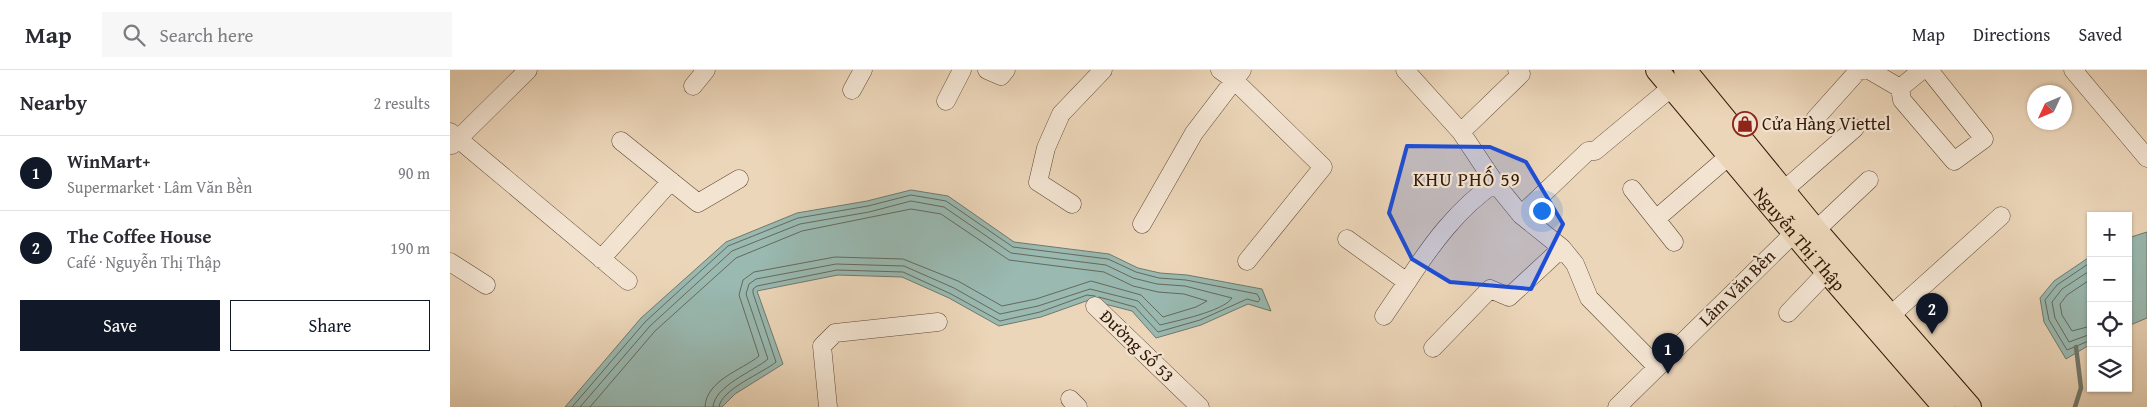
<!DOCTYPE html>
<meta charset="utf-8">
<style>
body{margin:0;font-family:"Gentium Book Plus",serif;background:#f7f7f7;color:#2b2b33}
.controls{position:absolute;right:15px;bottom:15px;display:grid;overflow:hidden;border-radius:0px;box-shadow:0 1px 4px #0004}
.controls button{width:45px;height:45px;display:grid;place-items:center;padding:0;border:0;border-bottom:1px solid #e1e1e2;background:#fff;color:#2b2b33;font:25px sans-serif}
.compass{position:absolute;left:1577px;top:15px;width:45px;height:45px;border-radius:50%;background:#fff;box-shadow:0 1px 4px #0004;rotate:226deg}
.you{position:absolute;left:1091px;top:140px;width:18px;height:18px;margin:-12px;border:4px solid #fff;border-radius:50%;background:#1a73e8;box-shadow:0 0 0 8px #1a73e833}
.badge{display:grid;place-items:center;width:32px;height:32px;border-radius:50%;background:#111827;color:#fff;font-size:16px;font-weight:700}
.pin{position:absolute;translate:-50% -41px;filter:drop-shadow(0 1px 2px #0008)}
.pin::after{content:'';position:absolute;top:26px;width:18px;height:15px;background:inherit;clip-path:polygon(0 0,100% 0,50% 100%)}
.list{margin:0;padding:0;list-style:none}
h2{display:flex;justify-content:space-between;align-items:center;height:65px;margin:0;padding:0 20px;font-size:21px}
h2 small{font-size:16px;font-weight:400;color:#7c7c81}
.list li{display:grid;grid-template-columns:32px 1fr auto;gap:15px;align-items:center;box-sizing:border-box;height:75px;padding:0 20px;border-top:1px solid #e1e1e2}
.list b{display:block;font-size:19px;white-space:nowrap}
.list p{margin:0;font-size:16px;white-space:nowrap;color:#7c7c81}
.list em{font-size:16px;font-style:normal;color:#7c7c81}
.actions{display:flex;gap:10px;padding:15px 20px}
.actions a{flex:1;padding:11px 0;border:1px solid #111827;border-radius:0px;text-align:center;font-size:18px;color:#111827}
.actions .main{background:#111827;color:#fff}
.icon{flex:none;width:28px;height:28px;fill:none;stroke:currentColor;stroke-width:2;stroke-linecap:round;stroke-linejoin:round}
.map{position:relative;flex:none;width:1697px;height:337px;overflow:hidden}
header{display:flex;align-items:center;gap:30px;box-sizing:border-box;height:70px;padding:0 25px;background:#fff;border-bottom:1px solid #e1e1e2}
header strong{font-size:24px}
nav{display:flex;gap:28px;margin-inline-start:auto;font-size:18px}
.search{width:350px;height:45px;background:#f7f7f7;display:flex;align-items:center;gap:12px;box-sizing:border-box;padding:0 18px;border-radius:0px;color:#7c7c81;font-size:19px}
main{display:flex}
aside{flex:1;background:#fff}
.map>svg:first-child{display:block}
</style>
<header>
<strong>Map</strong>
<div class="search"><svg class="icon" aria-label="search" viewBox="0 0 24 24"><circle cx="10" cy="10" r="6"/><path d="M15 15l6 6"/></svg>Search here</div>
<nav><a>Map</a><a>Directions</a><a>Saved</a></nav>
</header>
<main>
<aside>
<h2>Nearby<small>2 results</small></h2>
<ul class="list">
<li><span class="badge">1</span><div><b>WinMart+</b><p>Supermarket · Lâm Văn Bền</p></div><em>90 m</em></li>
<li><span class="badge">2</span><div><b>The Coffee House</b><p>Café · Nguyễn Thị Thập</p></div><em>190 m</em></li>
</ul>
<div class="actions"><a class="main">Save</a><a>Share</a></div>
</aside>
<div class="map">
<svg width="1697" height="337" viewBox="0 0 1697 337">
<rect width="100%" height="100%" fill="#ecd6b9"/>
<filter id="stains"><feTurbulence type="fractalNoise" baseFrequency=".004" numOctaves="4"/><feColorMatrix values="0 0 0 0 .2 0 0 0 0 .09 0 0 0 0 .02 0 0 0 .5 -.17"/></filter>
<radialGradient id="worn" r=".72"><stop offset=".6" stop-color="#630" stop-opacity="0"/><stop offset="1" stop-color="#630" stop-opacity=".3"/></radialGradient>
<path fill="#99b9b1" stroke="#70796d" d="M461,120L498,126L564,172L659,184L688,198L710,203L737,205L812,219L821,241L798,234L751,255L706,268L682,241L639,230L591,247L549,256L499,228L452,207L388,205L307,221L333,294L285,324L272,337H115L191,248L276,172L347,143L417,131Z
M1697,162V248L1678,256V168Z
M1641,186V274L1616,289L1594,252L1590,228L1604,211Z"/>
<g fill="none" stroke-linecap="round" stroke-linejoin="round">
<path stroke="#66695c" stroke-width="1" d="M1641,192L1607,215L1595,230L1599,250L1617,280L1641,270
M1641,200L1612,219L1602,232L1605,248L1619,272L1641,264
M1641,209L1617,225L1610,234L1612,245L1622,261L1641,256
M122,337L195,252L278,176L348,148L418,136L461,125L496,131L563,177L658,189L686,202L709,208L736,210L807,224L810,229L808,232L797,229L750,250L708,262L685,237L649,227
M130,337L200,256L282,181L350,154L419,142L461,131L494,137L561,183L656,195L683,208L707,214L735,216L782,228C774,241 726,251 710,255L688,231L640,219L588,236L550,244L504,218L454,196L386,194L306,209L299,214L296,224L318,289C304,301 264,316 263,337
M140,337L205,261L286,188L352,161L461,139L491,144L559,190L654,202L683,216L708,222L734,224L757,231L746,237L713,247L691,225L641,211L586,229L552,236L508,211L453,189L385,187L304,202L293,210L289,225L309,286C292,300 256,310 255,337
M269,337C271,319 313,303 326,292L303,223V219L307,216L387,200L453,202L501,224L550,251L590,242L637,225L645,226"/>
<path stroke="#70796d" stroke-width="4.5" d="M1625,337L1631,318L1626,277"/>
<defs>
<path id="minor" d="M537,0L551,6L556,0
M770,0L784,10L873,97L797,191
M955,0L1011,62L1045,113L1071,145L1112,178L1125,194L1139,228L1207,297
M1419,0L1450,18
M1472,0L1450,18L1452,30L1504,91L1534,69L1479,0
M1623,0L1697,88
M243,16L256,0
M402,20L413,0
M496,31L512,0
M1365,49L1408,1L1414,0
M0,62L178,211
M1011,62L1071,4L1067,0
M171,71L248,133L289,109
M2,75L78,0
M1182,119L1224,172
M1334,120L1405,58
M622,134L588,112L596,78L611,44L653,0
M1071,145L1138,81H1145L1222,17
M1206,149L1279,86
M692,154L744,63L792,0
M1366,160L1419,110
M897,169L957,212C981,175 1008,138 1045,113
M151,189L221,111
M0,192L36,215
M645,236L750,337
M1338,243L1377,202
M1441,245L1551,146
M934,246L957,212
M983,278L1040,219L1059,227L1112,178
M620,329L628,337
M378,337L372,276L385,263L488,252
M1167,337L1344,163"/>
<g id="major">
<path id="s1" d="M1207,0L1358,180L1494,337"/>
<path d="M1235,0L1366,160L1520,337"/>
</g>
</defs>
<use href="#minor" stroke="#604834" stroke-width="19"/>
<use href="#major" stroke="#321907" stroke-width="24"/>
<use href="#minor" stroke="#f3e4d2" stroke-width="18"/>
<use href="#major" stroke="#ecd6b9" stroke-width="22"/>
</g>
<path fill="#1d4ed8" fill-opacity="0.2" stroke="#1d4ed8" stroke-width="4" stroke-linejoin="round" d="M957,76L1040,77L1076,92L1113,154L1081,219L1000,212L962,189L939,143Z"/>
<defs>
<symbol id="shop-ring" viewBox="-11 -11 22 22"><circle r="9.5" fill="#f3e4d2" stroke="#8f2418" stroke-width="1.5"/><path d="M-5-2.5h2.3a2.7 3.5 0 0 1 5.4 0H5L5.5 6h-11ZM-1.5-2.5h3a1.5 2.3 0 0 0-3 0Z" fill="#8f2418"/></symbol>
</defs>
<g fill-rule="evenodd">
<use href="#shop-ring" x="1281" y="40" width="28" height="28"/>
</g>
<g text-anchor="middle" stroke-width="4.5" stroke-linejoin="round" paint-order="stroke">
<g font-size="18" fill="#321907" stroke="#f3e4d2" text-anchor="start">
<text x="1312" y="60">Cửa Hàng Viettel</text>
</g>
<g font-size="18" fill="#321907" stroke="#f3e4d2">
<text dy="6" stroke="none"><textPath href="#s1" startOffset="221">Nguyễn Thị Thập</textPath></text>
<text transform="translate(1287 218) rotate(-45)" y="6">Lâm Văn Bền</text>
<text transform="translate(687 276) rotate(44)" y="6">Đường Số 53</text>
</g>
<g font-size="19" letter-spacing="1" fill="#321907" stroke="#f3e4d2">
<text x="1017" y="116">KHU PHỐ 59</text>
</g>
</g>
<rect width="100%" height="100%" filter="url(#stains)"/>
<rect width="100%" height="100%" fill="url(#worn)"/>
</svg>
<div class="controls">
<button>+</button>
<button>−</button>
<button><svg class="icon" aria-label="locate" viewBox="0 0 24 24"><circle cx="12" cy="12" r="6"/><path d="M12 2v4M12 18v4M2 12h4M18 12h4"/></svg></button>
<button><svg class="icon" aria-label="layers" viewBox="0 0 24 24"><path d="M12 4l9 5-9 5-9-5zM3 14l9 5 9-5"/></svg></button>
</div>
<svg class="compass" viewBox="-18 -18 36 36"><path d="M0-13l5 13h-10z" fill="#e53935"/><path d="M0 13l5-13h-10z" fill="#7c7c81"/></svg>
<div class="you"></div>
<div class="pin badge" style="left:1218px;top:304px">1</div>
<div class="pin badge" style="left:1482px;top:264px">2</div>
</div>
</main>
